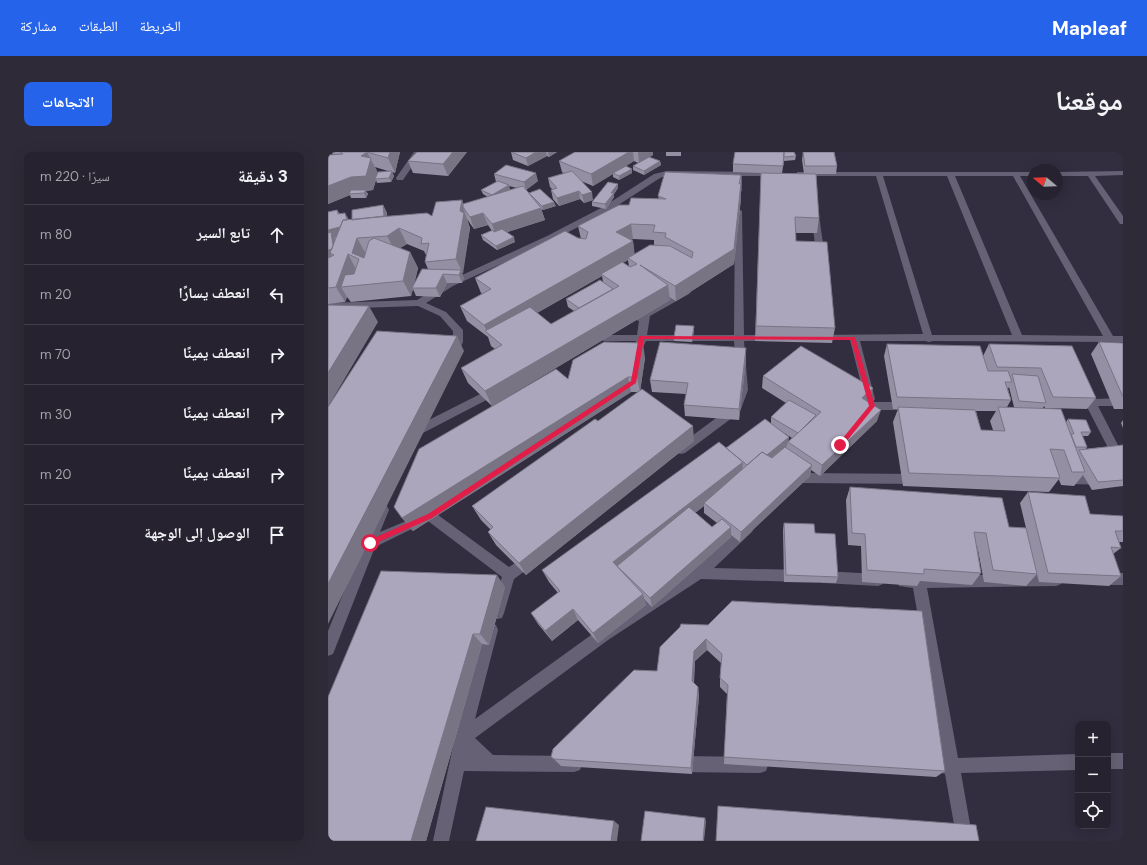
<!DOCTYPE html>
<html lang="ar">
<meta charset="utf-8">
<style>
body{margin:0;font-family:"DM Sans","Noto Naskh Arabic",sans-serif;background:#2e2a37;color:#f1f3f6;direction:rtl}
.controls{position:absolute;right:12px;bottom:12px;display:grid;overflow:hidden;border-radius:8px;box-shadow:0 4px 16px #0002}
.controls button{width:36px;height:36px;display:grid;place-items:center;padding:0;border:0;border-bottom:1px solid #423f4b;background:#26222f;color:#f1f3f6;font:20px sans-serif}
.compass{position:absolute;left:699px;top:12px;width:36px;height:36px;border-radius:50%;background:#26222f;box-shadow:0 4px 16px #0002;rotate:289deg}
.stop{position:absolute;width:12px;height:12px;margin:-9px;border:3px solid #e11d48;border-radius:50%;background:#fff}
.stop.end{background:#e11d48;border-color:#fff;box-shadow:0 1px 4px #0008}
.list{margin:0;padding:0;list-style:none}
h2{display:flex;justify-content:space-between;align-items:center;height:52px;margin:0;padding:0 16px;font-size:17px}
h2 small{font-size:13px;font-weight:400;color:#a4a4aa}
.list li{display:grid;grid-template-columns:26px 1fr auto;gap:12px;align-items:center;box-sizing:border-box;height:60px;padding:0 16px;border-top:1px solid #423f4b}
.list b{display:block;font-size:15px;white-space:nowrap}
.list em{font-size:13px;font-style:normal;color:#a4a4aa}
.icon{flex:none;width:22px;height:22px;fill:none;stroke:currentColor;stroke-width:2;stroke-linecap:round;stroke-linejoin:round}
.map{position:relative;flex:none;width:795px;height:689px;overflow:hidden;direction:ltr;border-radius:8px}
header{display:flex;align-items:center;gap:24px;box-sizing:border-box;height:56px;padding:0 20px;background:#2563eb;color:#fff}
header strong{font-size:19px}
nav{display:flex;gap:22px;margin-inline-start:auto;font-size:14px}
.intro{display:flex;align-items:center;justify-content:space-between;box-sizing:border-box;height:96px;padding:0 24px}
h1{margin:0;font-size:28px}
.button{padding:10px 18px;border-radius:8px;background:#2563eb;color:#fff;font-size:14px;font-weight:700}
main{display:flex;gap:24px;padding:0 24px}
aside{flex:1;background:#26222f;border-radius:8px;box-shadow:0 4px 16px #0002}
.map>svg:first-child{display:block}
</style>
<header>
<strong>Mapleaf</strong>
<nav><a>الخريطة</a><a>الطبقات</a><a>مشاركة</a></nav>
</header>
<div class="intro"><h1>موقعنا</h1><a class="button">الاتجاهات</a></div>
<main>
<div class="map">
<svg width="795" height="689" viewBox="0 0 795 689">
<rect width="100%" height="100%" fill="#322d3f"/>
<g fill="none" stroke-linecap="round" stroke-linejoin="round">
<path fill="#676175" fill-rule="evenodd" d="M86,0H94L75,28H69L68,26Z
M339,19L448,20L452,22L448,24H414V39L410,41L406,39V24L339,23L332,26L281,59L225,88L125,134L98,151L118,160L135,178V190L129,203L125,204L120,201L125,190V179L112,164L90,154L0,157V151L89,148L119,130L219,84L275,55L326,22Z
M795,19V23L767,24L795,64V72H792L760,24H729V20Z
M469,20H705V24H692L785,184H795V190L605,189L601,190L597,189H532L547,247L545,250H580L584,251L585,254L584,257L580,258H547L539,268H531L530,265L542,251L538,250L537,247L522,188H489L484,185L486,183L595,182L548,24H469ZM555,24H619L684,183H604ZM627,24H685L775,184L694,183Z
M407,57H410L414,59L416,183H443L448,186L443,189H416L420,238L413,257L412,260L357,301L353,302L349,301L347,298L349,295L403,255L410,238L406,189H318L315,195L312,196L307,193L308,189H276L271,186L276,183H309L311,169L308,168L306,166L308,164L358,137L361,138L363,140L361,142L322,164L319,183H406Z
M484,61H490L491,63L497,106L493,109L489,106L483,63Z
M168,234L172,235L173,238L172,241L93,282L89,283L85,282L83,279L85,276Z
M759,240L763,241L766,247L795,246V254H770L795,303V319L791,317L759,255L744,254L743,251L744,248L755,247L754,244L755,241Z
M475,321L590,322L594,324L596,327L594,330L590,332L475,331L471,329L469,326L471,323Z
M736,322L795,323V333L736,332L732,330L730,327L732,324Z
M55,353L59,354L61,358L52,380L102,359L106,360L181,415L204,400L209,402L210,406L209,410L186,427L176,461L174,466L169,467L164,466L162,461L174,425L100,369L47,395L5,502L0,504V479L49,358L51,354Z
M420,371L424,372L426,376L424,380L386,416L472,418L477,420L479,424L477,428L472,430L373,427L280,488L147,586L165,603L246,604L252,606L254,612L252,618L246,620L136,619L121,689H105L127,585L158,473L163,471L168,473L170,478L147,567L270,478L366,417L416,372Z
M495,419L550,422L555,424L557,428L555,432L550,434L495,431L490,429L488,425L490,421Z
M774,421H795V433H774L769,431L767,427L769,423Z
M728,422L733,424L735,428L733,432L728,434L599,436L630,606L750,602V618L633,621L645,689H629L617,622L611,620L609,614L611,608L615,607L585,436L571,434L569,430L571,426L576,424Z
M780,601H795V617H780Z
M349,604L432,605L438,607L440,613L438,619L432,621L349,620L343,618L341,612L343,606Z"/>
</g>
<path fill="#948fa2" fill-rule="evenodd" d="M3,0H72L67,21L64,20L66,24L63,30L49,31L48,28L45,38L38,39L40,42L38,46H23L22,43L0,52L6,3ZM47,15L63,20L49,24L50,21Z
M139,0L120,24L85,21L80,9Z
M183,0H229L221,5L219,4L200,14L185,8Z
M247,0H325V3L321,5L332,9L333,13L316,23L305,18V14L310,11L306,9L294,16L304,21L291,28L285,25V22L265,34L253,29L265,48L256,51L252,47L231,54L225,47L223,38H225L222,35L220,26L237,22L234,20L231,9Z
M338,0H353V4H338Z
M407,0L468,4L467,8L456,9L454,21L476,22L474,8L475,0H506L509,14L508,22H488L491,66L489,81H468V89L507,176L504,191L427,189L433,21L405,20V12Z
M166,22L210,29L198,38L201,41L228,54L215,58L213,57L217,68L179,80L187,90L169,98L155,88L153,83L164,79L160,73L146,77L139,67L142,76L134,122L136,126L134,131H119L112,145L88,144L85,137L83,144L23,150L19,145L17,150L0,152V60L9,58L12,62L21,68H24L55,53L59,61V65L104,64L134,48L135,52L160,45L155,42L153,38L168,30ZM181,34L189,36L181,38H182ZM79,92L96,99L98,103L97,110L100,117L86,133L90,116L82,100L72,96Z
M413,23V46L406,112L348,149L341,145L342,148L164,254L140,231L133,216L167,197L163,194L160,185L139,169L132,154L154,142L153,141L147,126L250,86L253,87L250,74L301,53L331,47L330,44ZM305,87L326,88V93L306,102L305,89L303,88ZM300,108L301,115L295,111ZM274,124L275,130L238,147L240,155L246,159L223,172L209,161Z
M290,36L286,42V45L278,57L264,54V50Z
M366,178L364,190L346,189V185Z
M771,190L795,191V257H786L763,202Z
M559,192L655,204L661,192L744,194L768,246L759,257L717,256L716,254L715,256L738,270L740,267L763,280L760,284H754L759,295L758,297L795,293V334L764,338L755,323L746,334L733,333L731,327L721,340L575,334L565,270L570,257H565L556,204ZM681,235L686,255H679L683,248L680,237ZM648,259H668L662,269L665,278H653Z
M317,206L312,239L366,289L198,423L168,393L160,380L163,378L153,368L144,354L270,269L310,240H303L85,379L74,366L240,227Z
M418,208L411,268L357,264L356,253L358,242L324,240L322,228Z
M435,224L542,248L540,250L549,269L492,324L483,318L482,324L412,390L403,383V385L324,455L316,447L318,453L270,491L250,468L224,489L210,472L203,461L230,441L221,430L214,418L398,296L443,272V265L458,251L434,236ZM453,279L464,286L460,289L461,285ZM376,354V361L389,371L384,375L367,361Z
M795,268V276L793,271Z
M522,335L681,375L698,376L692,351L700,340L762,362L795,364V390H791L793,396L785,402L793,424L781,434L711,430L709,422L698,434L656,430L649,393L653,421L644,433L592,429L589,434L534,430L533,394L520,393L518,348Z
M456,371L487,381L510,425L508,431L456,430L455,378Z
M177,435L161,493L154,492L98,689H0Z
M353,472L617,619L608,625L396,612L399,542L392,535V526L393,511L379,498L367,509L366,531L370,535L371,544L364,622L233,614L226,607L329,519L352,475Z"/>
<path fill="#787484" d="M39,0L50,21L48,27H47L48,28L45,38L38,39L40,42L38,46L36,41L21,42L22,43L0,52V34L33,4Z
M62,0H72L67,21L60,6Z
M125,0H139L120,24L115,12Z
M208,0H218L219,4L200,14L198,6Z
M220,0H229L221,5Z
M301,0H305L306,9L286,22L285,21V22L265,34L263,22Z
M310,0H325V3L311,11Z
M332,9L333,13L316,23V19Z
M304,17V21L291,28V24Z
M64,19L66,24L63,30L61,26Z
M208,21L210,29L198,38L196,30Z
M413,31V46L406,112L348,149L347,134Z
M290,32V36L286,42V45L278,57L277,52L283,41Z
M181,33L182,38L166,47L164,43Z
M251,39L252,47L231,54L229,46Z
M264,40L265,48L256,51L254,43Z
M134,48L139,62L135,55L142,76L135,122L128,107L132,59Z
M226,50L228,54L215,58L214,54Z
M55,53L59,61L60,73L49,80Z
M213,56L217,68L168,84L164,72Z
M17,61L22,69L25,81L6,86L10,92L6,103L2,101L7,110L0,122V78Z
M155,61L160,73L146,77L142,65Z
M303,72L305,87L291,95L288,80Z
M71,76L79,92L67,99L59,84Z
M186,85L187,90L169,98L168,94Z
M29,86L38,102L34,113L31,107L24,101Z
M305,89L307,104L300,106V108L275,123L273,122L274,124L165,186L160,182L156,173Z
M82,100L90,116L85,136H84L85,137L83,144L75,129Z
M20,102L28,117L23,134L13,135L19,145L17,150L8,135Z
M133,118L136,126L134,131L131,123Z
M115,122L119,131L112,145L108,136Z
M340,133L342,148L164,254L157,239Z
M41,154L50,170L0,255V221Z
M366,174V178L364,190V186Z
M129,184L136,199L0,472V432Z
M315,191L317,206L312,240L309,225Z
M418,196V208L411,268V257Z
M300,225L303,240L85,379L74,366Z
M545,236L542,248L531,258L534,246Z
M553,258L549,269L492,324L494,313Z
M365,274L366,289L198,423L191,411Z
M461,285L459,294L435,312L436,305Z
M415,310L414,324L376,351V354L293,418L285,410Z
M484,313L482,324L412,390L413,380Z
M403,375V385L324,455L322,446Z
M169,423L177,435L161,493L152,482Z
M315,442L318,453L270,491L265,481Z
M245,457L250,468L224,489L217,479Z
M145,482L154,492L98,689H83Z
M378,487L379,498L367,509L365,538L364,529L366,499Z
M370,535L371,544L364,622L363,616Z
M377,666L378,670L376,689H375Z
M286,669L291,673L289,689H283Z"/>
<path fill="#aca6bc" stroke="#787484" d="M12,0H62L60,6L39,0L33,4L43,6L38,24L23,25L0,34V3L15,2Z
M89,0H125L115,12L80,9Z
M183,0H208L198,6Z
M247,0H301L263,22L231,9Z
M407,0H456L455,14L405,12Z
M456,0H466L468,4L456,5Z
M475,0H506L509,14H477Z
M321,5L332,9L316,19L305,14Z
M178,13L208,21L196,30L166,22Z
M298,14L304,17L291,24L285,21Z
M64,19L61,26L47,27L50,20Z
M244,19L264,40L254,43L251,39L229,46L223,38L229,36L220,26Z
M337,20L413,23L411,32L413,31L406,97L347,134L312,113L340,133L157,239L133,216L174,193L157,179L202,155L223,172L291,134L273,122L294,110L302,115L309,112L300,106L322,93L342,94L364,106L365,100L337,85L338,81L325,80L327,73L303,72L288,80L305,89L156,173L132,154L163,137L147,126L237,79L250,86L258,87L260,80L250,74L291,53H301L303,46L338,47L330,44Z
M433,21L488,22L491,66L467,65L468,89L499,90L507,176L428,174Z
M170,29L181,33L164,43L153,38Z
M280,30L290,32L283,41H286L277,52L264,50Z
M195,34L213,56L164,72L155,61L142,65L135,55V52Z
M212,37L226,50L214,54L201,41Z
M23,38H38L36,41L21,42Z
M134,48L132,59L136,61L128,107L97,110L101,91L93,92L94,86L71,76L59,84L29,86L24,101L36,106L41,89L46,86L82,100L75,129L13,135L17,123L26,122L31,107L20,102L8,135L0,136V106L6,103L2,101L15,68L99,61L104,64L108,50Z
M55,53L56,64L24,68V58Z
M9,58L10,62L17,61L19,68H15L12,75L0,78V60Z
M174,77L186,85L168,94L153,83L165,78L166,80Z
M3,80L5,93L4,97L0,98V81Z
M94,117L133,118L131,123L115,122L108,136H84Z
M272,128L285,137L251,156L238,147Z
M0,153L41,154L0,221Z
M348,173L366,174L364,186L346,185Z
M49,179L129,184L0,432V255Z
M276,190L315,191L309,225H300L74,366L66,355L91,297L228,217L240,227L245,208Z
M332,190L418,196L411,257L356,253L360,231L322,228Z
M771,190L795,191V245Z
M559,192L652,194L660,219H680L684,230H677L683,248L569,245Z
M661,192L744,194L768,246L725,245L713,216L669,215Z
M473,194L545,236L534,246L553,258L494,313L460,290L493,260L435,224Z
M684,222L710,224L718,251L691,249Z
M314,237L365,274L191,411L160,380L165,375L144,354L267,267L270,269Z
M461,248L488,263L470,281L443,265Z
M570,255L647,258L653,278L677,279L670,255L733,257L757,320H744L736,298L722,297L732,326L581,321Z
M437,267L461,285L439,303L434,300L419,313L398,296Z
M740,267L758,268L763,280H753L759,295H748L743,282H746Z
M391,290L415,310L285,410L315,442L265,481L245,457L217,479L203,461L232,439L214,418Z
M795,293V328L770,330L751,298Z
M457,295L484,313L413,380L376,351L434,300L444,306Z
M522,335L674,346L681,375L698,376L709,422L665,418L658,381L646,380L653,421L596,417V422L539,418L537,382L524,381Z
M700,340L757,344L762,362L795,364V379H787L793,396L783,395L793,424L720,421Z
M361,355L384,375L394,367L403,375L322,446L289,414Z
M456,371L486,372L487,381L507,382L510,425L458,423Z
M53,419L169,423L152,482H145L83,689H0V545Z
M404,449L594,459L617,619L396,605L400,533L392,526L394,502L378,487L366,499L364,529L370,535L363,616L226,607L223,605L225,597L306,518L329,519L332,495L352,475L353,472L380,473Z
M390,654L648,673L651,689H388Z
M158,655L286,669L283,689H148Z
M317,659L377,666L375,689H313Z"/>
<path fill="#e11d48" d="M311,184L527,185L547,254L514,295H510V292L541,254L523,188L316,187L308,231L104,366L44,393H39V389L100,362L303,229Z"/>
</svg>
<div class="controls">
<button>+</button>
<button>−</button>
<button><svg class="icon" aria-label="locate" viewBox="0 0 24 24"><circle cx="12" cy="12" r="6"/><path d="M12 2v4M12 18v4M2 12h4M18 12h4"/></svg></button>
</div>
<svg class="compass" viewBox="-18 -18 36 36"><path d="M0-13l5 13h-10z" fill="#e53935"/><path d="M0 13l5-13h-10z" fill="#a4a4aa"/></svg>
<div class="stop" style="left:42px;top:391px"></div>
<div class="stop end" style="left:512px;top:293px"></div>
</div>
<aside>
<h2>3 دقيقة<small>سيرًا · 220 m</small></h2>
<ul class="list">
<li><svg class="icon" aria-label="ahead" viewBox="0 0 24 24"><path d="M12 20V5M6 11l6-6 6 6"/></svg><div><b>تابع السير</b></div><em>80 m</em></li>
<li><svg class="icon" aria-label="left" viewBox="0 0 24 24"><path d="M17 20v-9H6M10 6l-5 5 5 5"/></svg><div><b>انعطف يسارًا</b></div><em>20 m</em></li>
<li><svg class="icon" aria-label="right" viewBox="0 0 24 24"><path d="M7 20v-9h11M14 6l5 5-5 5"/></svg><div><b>انعطف يمينًا</b></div><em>70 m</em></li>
<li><svg class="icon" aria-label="right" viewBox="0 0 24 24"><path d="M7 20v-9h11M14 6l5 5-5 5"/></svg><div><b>انعطف يمينًا</b></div><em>30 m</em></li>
<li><svg class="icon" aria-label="right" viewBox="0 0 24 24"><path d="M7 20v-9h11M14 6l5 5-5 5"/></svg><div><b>انعطف يمينًا</b></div><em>20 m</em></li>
<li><svg class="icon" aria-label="arrive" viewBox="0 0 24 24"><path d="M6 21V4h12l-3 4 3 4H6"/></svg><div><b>الوصول إلى الوجهة</b></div></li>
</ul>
</aside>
</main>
